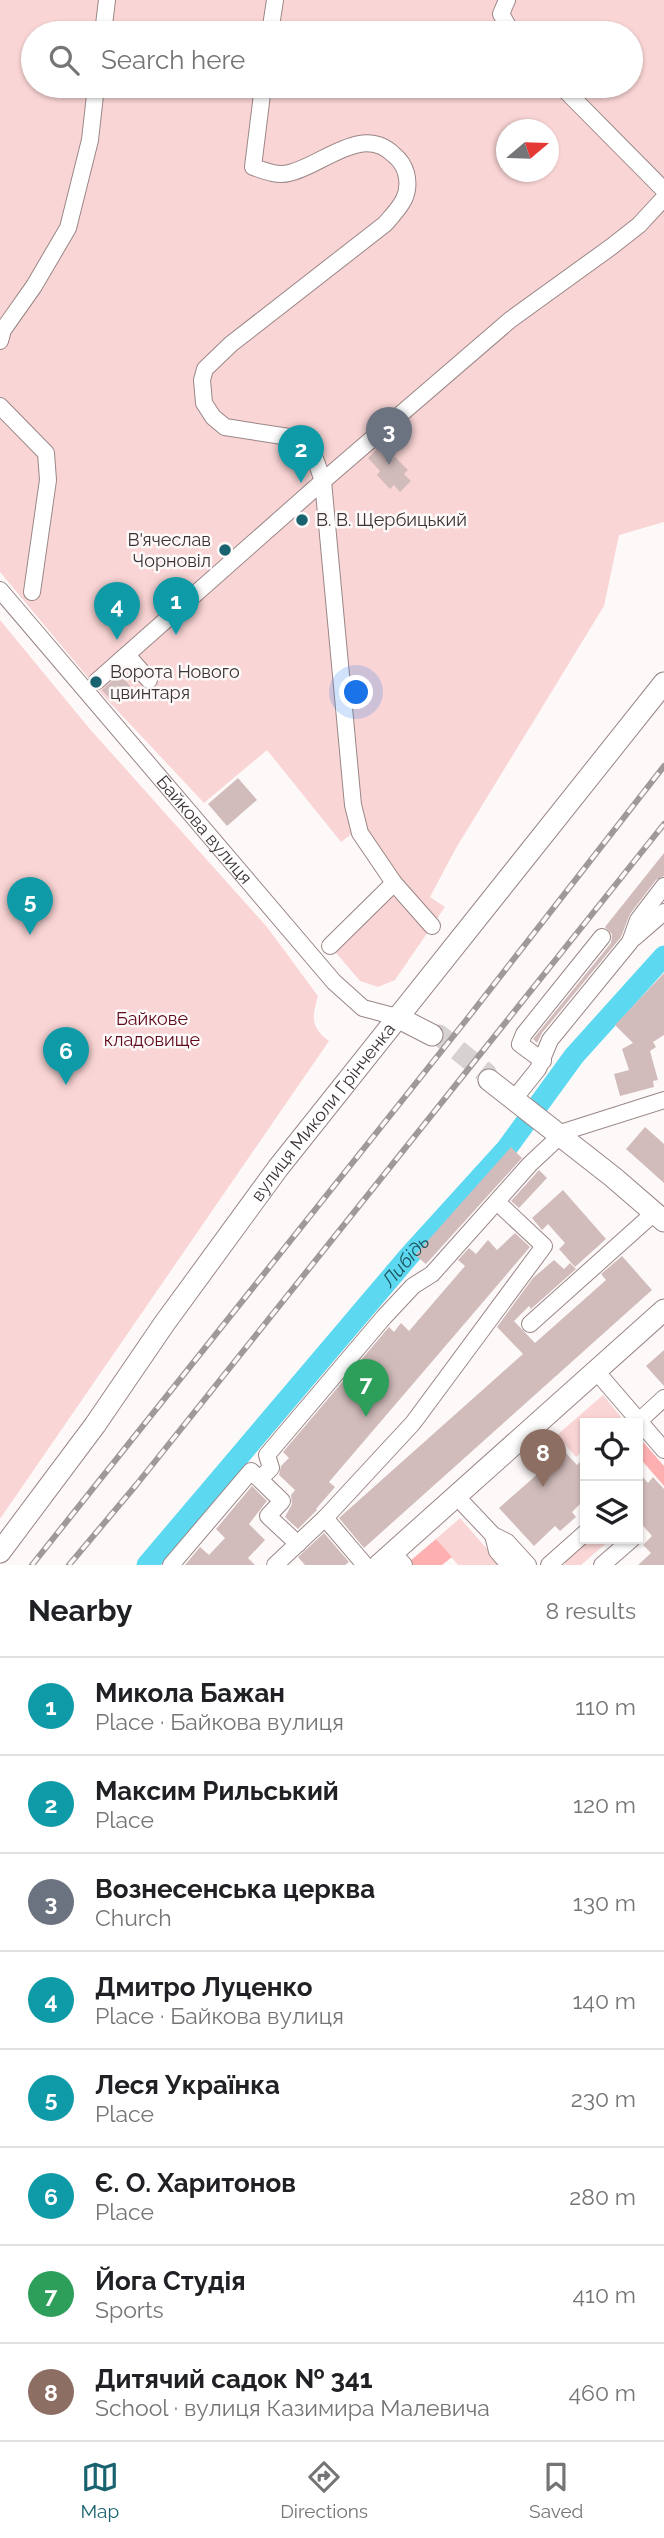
<!DOCTYPE html>
<meta charset="utf-8">
<style>
body{margin:0;font-family:Raleway,sans-serif;background:#f6f6f6;color:#202124}
.controls{position:absolute;right:21px;bottom:21px;display:grid;overflow:hidden;border-radius:0px;box-shadow:0 2px 5px #0004}
.controls button{width:63px;height:63px;display:grid;place-items:center;padding:0;border:0;border-bottom:2px solid #e0e0e0;background:#fff;color:#202124;font:35px sans-serif}
.compass{position:absolute;left:496px;top:119px;width:63px;height:63px;border-radius:50%;background:#fff;box-shadow:0 2px 5px #0004;rotate:71deg}
.you{position:absolute;left:357px;top:693px;width:24px;height:24px;margin:-18px;border:5px solid #fff;border-radius:50%;background:#1a73e8;box-shadow:0 0 0 10px #1a73e833}
.badge{display:grid;place-items:center;width:46px;height:46px;border-radius:50%;background:#196370;color:#fff;font-size:23px;font-weight:700}
.pin{position:absolute;translate:-50% -58px;filter:drop-shadow(0 2px 4px #0008)}
.pin::after{content:'';position:absolute;top:37px;width:24px;height:21px;background:inherit;clip-path:polygon(0 0,100% 0,50% 100%)}
.list{margin:0;padding:0;list-style:none}
h2{display:flex;justify-content:space-between;align-items:center;height:91px;margin:0;padding:0 28px;font-size:30px}
h2 small{font-size:23px;font-weight:400;color:#757577}
.list li{display:grid;grid-template-columns:46px 1fr auto;gap:21px;align-items:center;box-sizing:border-box;height:98px;padding:0 28px;border-top:2px solid #e0e0e0}
.list b{display:block;font-size:26px;white-space:nowrap}
.list p{margin:0;font-size:23px;white-space:nowrap;color:#757577}
.list em{font-size:23px;font-style:normal;color:#757577}
.icon{flex:none;width:38px;height:38px;fill:none;stroke:currentColor;stroke-width:2;stroke-linecap:round;stroke-linejoin:round}
.map{position:relative;flex:none;width:664px;height:1565px;overflow:hidden}
.search{position:absolute;background:#fff;box-shadow:0 2px 5px #0004;left:21px;right:21px;top:21px;height:77px;display:flex;align-items:center;gap:18px;box-sizing:border-box;padding:0 24px;border-radius:38px;color:#757577;font-size:26px}
.sheet{height:875px;background:#fff}
nav{display:flex;justify-content:space-around;align-items:center;box-sizing:border-box;height:98px;border-top:2px solid #e0e0e0;background:#fff;font-size:19px;color:#757577}
nav a{display:grid;justify-items:center;gap:4px}
nav .on{color:#196370}
.map>svg:first-child{display:block}
</style>
<div class="map">
<svg width="664" height="1565" viewBox="0 0 664 1565">
<rect width="100%" height="100%" fill="#fef9f9"/>
<path fill="#fad5d5" fill-rule="evenodd" d="M0,0H664V522L619,535L604,606L456,848L430,897L445,907L395,980L378,987L360,981L325,940L392,882L353,833L341,842L267,750L204,803L100,692L0,572ZM33,33H631V86H33ZM506,130H548V172H506Z
M0,620L89,728L267,927L318,996C312,1017 310,1027 329,1041L0,1519Z
M603,1395L621,1417L614,1423H585V1448L576,1457L557,1435Z
M460,1518L501,1565H458L436,1539Z
M591,1539H611L581,1565H566L564,1562Z"/>
<path fill="#feb0b1" d="M638,1436L664,1466V1486L638,1456Z
M436,1539L452,1557L442,1565H413L410,1561Z"/>
<g fill="none" stroke-linecap="round" stroke-linejoin="round">
<path stroke="#5cd8f0" stroke-width="21" id="s1" d="M147,1565L409,1256L507,1148L574,1056L664,956"/>
</g>
<path fill="#d1bcbb" d="M379,447L392,460L395,457L408,470L404,474L411,481L400,492L394,485L390,489L377,475L380,471L368,458Z
M120,674L130,686L113,702L102,690Z
M238,778L257,800L227,826L208,804Z
M664,853V876L656,880L630,914L621,937L542,1033L537,1043L533,1039L611,943L612,934L605,927Z
M664,973V1035L653,1042L656,1047L650,1051L658,1080L653,1081L654,1087L620,1096L614,1074L629,1070L622,1049L633,1043L615,1025Z
M645,1127L664,1144V1183L626,1149Z
M511,1147L522,1158L426,1264L415,1255Z
M539,1170L547,1178L519,1208L511,1201Z
M563,1190L606,1239L575,1267L559,1249L565,1243L548,1224L542,1230L532,1218Z
M515,1233L530,1247L329,1482L335,1487L316,1509L317,1510L298,1529L285,1517L292,1504L291,1495L295,1490L279,1475L281,1466L289,1458L283,1452L389,1327L394,1332L401,1323L409,1331L465,1266L458,1260L469,1248L476,1254L488,1240L497,1250Z
M622,1256L652,1290L364,1548L339,1518L523,1354L497,1327L533,1278L554,1260L564,1269L570,1263L576,1269L531,1309L529,1306L514,1321L535,1343L606,1280L601,1274Z
M664,1350V1386L646,1366Z
M564,1451L577,1465L585,1457V1499L572,1512L576,1517L560,1531L555,1526L534,1546L499,1508Z
M638,1471L648,1483L653,1477L664,1489V1565H638L651,1553L643,1545L652,1536L638,1520Z
M252,1486L267,1501L249,1524L265,1540L248,1558L255,1565H185L200,1547L209,1555L225,1538L216,1529Z
M324,1533L349,1562L345,1565H305L298,1557Z"/>
<g fill="none" stroke-linecap="round" stroke-linejoin="round">
<path stroke="#d7d2d2" stroke-width="21" stroke-dasharray="21 10" stroke-linecap="butt" d="M432,1035H439L486,1073L489,1080"/>
<defs>
<g id="minor">
<path d="M507,0L501,14L512,33"/>
<path d="M103,33L107,0"/>
<path d="M270,33L275,0"/>
<path d="M263,86L253,167C265,171 277,176 289,173C322,166 362,123 394,155C399,159 404,166 406,173C412,196 399,208 385,224L231,344L205,369L202,380L204,403L213,417L225,427L289,437L313,453L323,481L353,805L360,833L394,883L432,926"/>
<path d="M561,86L664,190"/>
<path d="M0,341L3,330L34,286L68,228L90,140L96,86"/>
<path d="M0,406L46,453L48,480L32,592"/>
<path id="s2" d="M0,590L334,982L363,1008L397,1017"/>
<path d="M127,655L149,680"/>
<path d="M97,681L323,481L510,320L611,247L639,225L664,198"/>
<path d="M634,938L664,912"/>
<path d="M330,946L394,883"/>
<path d="M543,1061L520,1044L524,1034L602,937"/>
<path d="M514,1099L538,1069L550,1040L630,942L638,920L664,886"/>
<path d="M557,1134L664,1100"/>
<path d="M530,1324L654,1213"/>
<path d="M596,1371L664,1450"/>
<path d="M639,1421L664,1398"/>
<path d="M260,1479L271,1468L267,1455L384,1317L413,1286L432,1274L530,1164L560,1136"/>
<path d="M457,1497L493,1535L507,1542L528,1565"/>
<path d="M325,1518L365,1565"/>
<path d="M493,1535L497,1551L509,1565"/>
<path d="M393,1553L404,1565"/>
<path d="M171,1565L251,1471L282,1501L268,1516L298,1544"/>
<path d="M275,1565L325,1518L413,1423L544,1246L497,1202"/>
<path d="M549,1565L585,1533"/>
<path d="M602,1565L632,1539"/>
</g>
<g id="major">
<path d="M397,1017L432,1035"/>
<path d="M489,1080L613,1177L664,1221"/>
<path id="s3" d="M0,1552L95,1425L164,1324L278,1168L664,683"/>
<path d="M379,1565L664,1310"/>
</g>
</defs>
<use href="#minor" stroke="#9a8686" stroke-width="18"/>
<use href="#major" stroke="#9a8686" stroke-width="23"/>
<use href="#minor" stroke="#fff" stroke-width="16"/>
<use href="#major" stroke="#fff" stroke-width="21"/>
<defs>
<path id="rail" d="M32,1565L467,1019L664,766
M69,1565L137,1484L664,824"/>
</defs>
<use href="#rail" stroke="#a09999" stroke-width="6"/>
<use href="#rail" stroke="#fef9f9" stroke-width="3.5" stroke-dasharray="10" stroke-linecap="butt"/>
</g>
<g fill="#196370" stroke="#fef9f9" stroke-width="2.5">
<circle cx="302" cy="520" r="7"/>
<circle cx="225" cy="550" r="7"/>
<circle cx="96" cy="682" r="7"/>
</g>
<g text-anchor="middle" stroke-width="5" stroke-linejoin="round" paint-order="stroke">
<g font-size="18" fill="#3d3434" stroke="#fef9f9" text-anchor="start">
<text x="316" y="526">В. В. Щербицький</text>
<text x="211" y="546" text-anchor="end">В'ячеслав<tspan x="211" dy="21">Чорновіл</tspan></text>
<text x="110" y="678">Ворота Нового<tspan x="110" dy="21">цвинтаря</tspan></text>
</g>
<g font-size="18" fill="#3d3434" stroke="#fef9f9">
<text dy="6" stroke="none"><textPath href="#s2" startOffset="315">Байкова вулиця</textPath></text>
<text dy="6" stroke="none"><textPath href="#s3" startOffset="546">вулиця Миколи Грінченка</textPath></text>
</g>
<g font-size="18" fill="#5f0b1a" stroke="#fef9f9">
<text x="152" y="1025">Байкове<tspan x="152" dy="21">кладовище</tspan></text>
</g>
<g font-size="19" font-style="italic" fill="#1e535d" stroke="#fef9f9">
<text dy="7" stroke="none"><textPath href="#s1" startOffset="399">Либідь</textPath></text>
</g>
</g>
</svg>
<div class="controls">
<button><svg class="icon" aria-label="locate" viewBox="0 0 24 24"><circle cx="12" cy="12" r="6"/><path d="M12 2v4M12 18v4M2 12h4M18 12h4"/></svg></button>
<button><svg class="icon" aria-label="layers" viewBox="0 0 24 24"><path d="M12 4l9 5-9 5-9-5zM3 14l9 5 9-5"/></svg></button>
</div>
<svg class="compass" viewBox="-18 -18 36 36"><path d="M0-13l5 13h-10z" fill="#e53935"/><path d="M0 13l5-13h-10z" fill="#757577"/></svg>
<div class="you"></div>
<div class="pin badge" style="left:176px;top:635px;background:#0f9aa8">1</div>
<div class="pin badge" style="left:301px;top:483px;background:#0f9aa8">2</div>
<div class="pin badge" style="left:389px;top:465px;background:#6b7280">3</div>
<div class="pin badge" style="left:117px;top:640px;background:#0f9aa8">4</div>
<div class="pin badge" style="left:30px;top:935px;background:#0f9aa8">5</div>
<div class="pin badge" style="left:66px;top:1085px;background:#0f9aa8">6</div>
<div class="pin badge" style="left:366px;top:1417px;background:#2e9e5b">7</div>
<div class="pin badge" style="left:543px;top:1487px;background:#8d6e63">8</div>
<div class="search"><svg class="icon" aria-label="search" viewBox="0 0 24 24"><circle cx="10" cy="10" r="6"/><path d="M15 15l6 6"/></svg>Search here</div>
</div>
<section class="sheet">
<h2>Nearby<small>8 results</small></h2>
<ul class="list">
<li><span class="badge" style="background:#0f9aa8">1</span><div><b>Микола Бажан</b><p>Place · Байкова вулиця</p></div><em>110 m</em></li>
<li><span class="badge" style="background:#0f9aa8">2</span><div><b>Максим Рильський</b><p>Place</p></div><em>120 m</em></li>
<li><span class="badge" style="background:#6b7280">3</span><div><b>Вознесенська церква</b><p>Church</p></div><em>130 m</em></li>
<li><span class="badge" style="background:#0f9aa8">4</span><div><b>Дмитро Луценко</b><p>Place · Байкова вулиця</p></div><em>140 m</em></li>
<li><span class="badge" style="background:#0f9aa8">5</span><div><b>Леся Українка</b><p>Place</p></div><em>230 m</em></li>
<li><span class="badge" style="background:#0f9aa8">6</span><div><b>Є. О. Харитонов</b><p>Place</p></div><em>280 m</em></li>
<li><span class="badge" style="background:#2e9e5b">7</span><div><b>Йога Студія</b><p>Sports</p></div><em>410 m</em></li>
<li><span class="badge" style="background:#8d6e63">8</span><div><b>Дитячий садок № 341</b><p>School · вулиця Казимира Малевича</p></div><em>460 m</em></li>
</ul>
</section>
<nav>
<a class="on"><svg class="icon" aria-label="map" viewBox="0 0 24 24"><path d="M3 6l6-2 6 2 6-2v14l-6 2-6-2-6 2zM9 4v14M15 6v14"/></svg>Map</a>
<a><svg class="icon" aria-label="directions" viewBox="0 0 24 24"><path d="M12 3l9 9-9 9-9-9zM9 14v-3h6M13 9l2 2-2 2"/></svg>Directions</a>
<a><svg class="icon" aria-label="saved" viewBox="0 0 24 24"><path d="M7 4h10v16l-5-4-5 4z"/></svg>Saved</a>
</nav>
